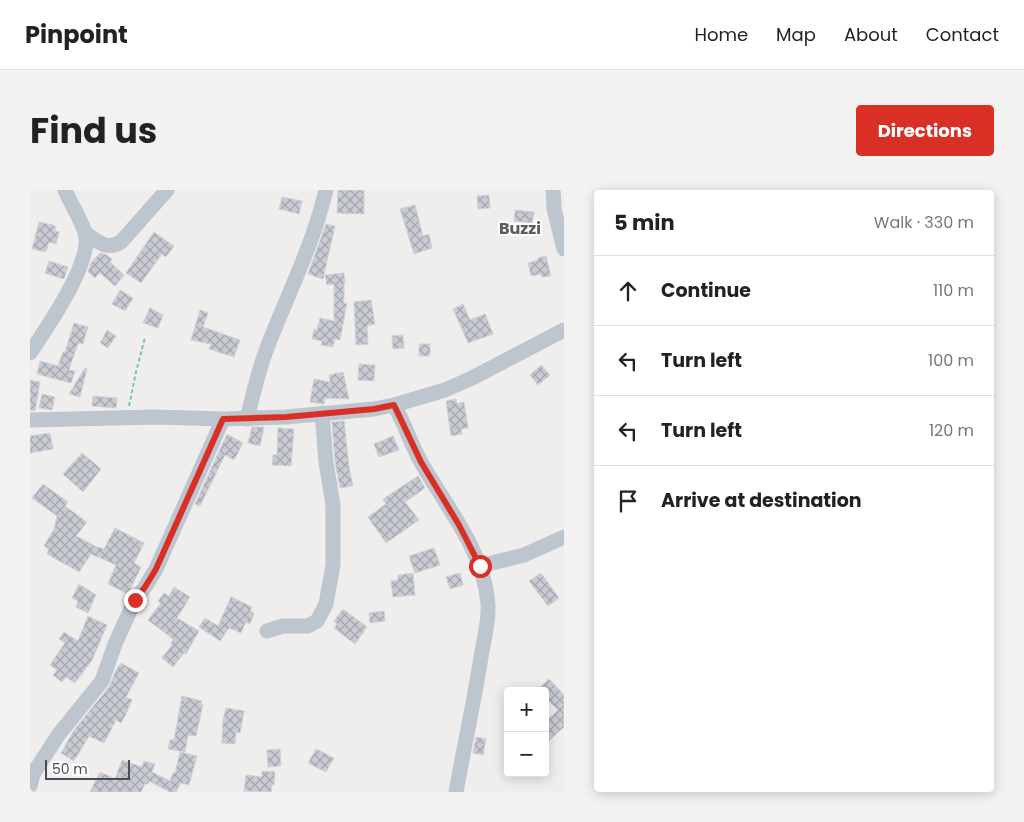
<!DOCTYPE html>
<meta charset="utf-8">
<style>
body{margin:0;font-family:Poppins,sans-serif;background:#f2f2f2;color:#222}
.controls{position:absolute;right:15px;bottom:15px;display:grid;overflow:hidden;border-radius:5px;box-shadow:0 2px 12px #0003}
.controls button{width:45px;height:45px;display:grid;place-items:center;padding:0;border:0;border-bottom:1px solid #e0e0e0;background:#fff;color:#222;font:25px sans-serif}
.scale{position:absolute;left:15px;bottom:12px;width:85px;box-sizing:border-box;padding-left:5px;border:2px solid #454e5a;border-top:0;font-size:14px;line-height:18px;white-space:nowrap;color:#454e5a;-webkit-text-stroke:4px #fff;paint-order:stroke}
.stop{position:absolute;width:15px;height:15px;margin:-11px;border:4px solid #d93025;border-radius:50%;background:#fff}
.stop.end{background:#d93025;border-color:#fff;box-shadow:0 1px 5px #0008}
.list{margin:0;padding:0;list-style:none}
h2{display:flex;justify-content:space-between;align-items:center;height:65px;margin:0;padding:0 20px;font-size:21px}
h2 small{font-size:16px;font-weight:400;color:#767676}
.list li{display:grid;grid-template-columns:32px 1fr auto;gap:15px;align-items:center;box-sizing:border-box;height:70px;padding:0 20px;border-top:1px solid #e0e0e0}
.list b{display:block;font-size:19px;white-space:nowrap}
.list em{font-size:16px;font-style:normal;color:#767676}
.icon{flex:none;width:28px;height:28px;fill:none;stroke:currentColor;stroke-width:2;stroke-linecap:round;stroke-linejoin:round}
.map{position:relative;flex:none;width:534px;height:602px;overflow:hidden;border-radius:5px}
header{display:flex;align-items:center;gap:30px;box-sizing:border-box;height:70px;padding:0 25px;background:#fff;border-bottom:1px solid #e0e0e0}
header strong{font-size:24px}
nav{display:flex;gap:28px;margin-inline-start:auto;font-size:18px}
.intro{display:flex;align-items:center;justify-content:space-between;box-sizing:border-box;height:120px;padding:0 30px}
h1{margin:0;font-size:35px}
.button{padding:12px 22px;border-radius:5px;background:#d93025;color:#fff;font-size:18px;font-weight:700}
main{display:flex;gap:30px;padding:0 30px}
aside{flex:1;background:#fff;border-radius:5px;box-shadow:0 2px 12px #0003}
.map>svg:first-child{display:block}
</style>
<header>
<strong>Pinpoint</strong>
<nav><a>Home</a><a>Map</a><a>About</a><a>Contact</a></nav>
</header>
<div class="intro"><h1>Find us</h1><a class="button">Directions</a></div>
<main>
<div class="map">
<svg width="534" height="602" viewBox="0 0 534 602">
<defs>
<pattern id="building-cross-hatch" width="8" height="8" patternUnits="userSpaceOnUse" patternTransform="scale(1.25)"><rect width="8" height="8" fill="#c9cbd3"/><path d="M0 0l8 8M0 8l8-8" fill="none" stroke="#a5a7ae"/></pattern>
</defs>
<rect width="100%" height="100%" fill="#f0eded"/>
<path fill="url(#building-cross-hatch)" stroke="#d1d2d9" d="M308,0H334V24L307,23Z
M459,5L460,18L448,19L447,6Z
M252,7L272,11L269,24L249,19Z
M385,15L393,46L399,44L402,58L384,64L370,19Z
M485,20L504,22L502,33L484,31Z
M9,32L23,35L26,37L25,41L29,42L26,54L19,52L16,62L2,59Z
M296,34L305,36L293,89L278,84Z
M124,42L144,56L136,67L132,64L111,93L96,83Z
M70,63L77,65L82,69L80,72L94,85L85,96L70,83L65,88L58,82L61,73Z
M516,66L521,86L512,87L511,84L501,86L498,73L508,70V68Z
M19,71L38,77L34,89L15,83Z
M314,83L315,93H314V114L317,113L310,150L305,149L303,157L291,155L292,151L282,149L284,139L287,140L290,128L304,131V94L297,95L295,85Z
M90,100L103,108L95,121L82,114Z
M341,110L345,134L337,136L338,154L326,155L324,112Z
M433,114L440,130L455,124L463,144L438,153L423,119Z
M120,118L133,125L128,138L113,133Z
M170,120L178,123L173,137L210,150L204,167L179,159L181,154L161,150Z
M44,133L58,137L53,154L48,153L39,180L45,181L41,193L7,184L10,171L28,176L33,162H35Z
M77,140L86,146L78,158L70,153Z
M373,145L374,158L363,159L362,146Z
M389,154H400V166H389Z
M329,174L345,175L344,191L328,190Z
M511,175L520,185L508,195L500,185Z
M55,178L57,179L50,207L39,204Z
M313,182L319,209L295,208L294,214L280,212L284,189L300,192L299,185Z
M0,190L10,192L5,221L0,220Z
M12,204L25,207L22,220L9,218Z
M63,206L87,208L86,218L62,216Z
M426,209L427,214L434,212L438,238L431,239L432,244L421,246L416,211Z
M314,231L319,277L323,296L310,298L305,271L302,232Z
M222,237H234L230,256L218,253Z
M248,238L264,239L261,276L242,275L243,265H247Z
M20,243L23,259L0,263V246Z
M197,244L213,253L204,270L195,265L170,316L165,314Z
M363,246L369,260L349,267L344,254Z
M52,263L71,279L53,302L33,284Z
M388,286L395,298L375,312L389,330L356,353L338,327L356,314L353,309Z
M13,294L38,312L35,316L57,332L46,346L69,358V357L74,359L85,338L114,353L104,373L111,377L98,404L78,394L86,375L61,364L49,382L17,364L19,359L14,356L24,339L27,326L2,308Z
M404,358L410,375L385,383L379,366Z
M383,383L385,405L363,407L361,391L368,390V385Z
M430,383L433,395L420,399L416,387Z
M511,383L529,408L518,416L499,391Z
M49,394L66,405L58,423L46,417L48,411L42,408Z
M144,397L160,407L147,428L169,441L156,464L154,463L143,477L132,468L142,455L141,454L143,449L118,430L131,413L128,411L134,403L139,406Z
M201,407L222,417L220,421L224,423L220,434L216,432L211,443L199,438L190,451L169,437L175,428L188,436Z
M313,419L337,437L325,454L304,438L307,434L304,431Z
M354,421L355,431L340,433L339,423Z
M58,426L77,435L62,470L45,493L36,487L32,492L23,485L27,480L20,475L35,453L29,449L34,442L48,451Z
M91,473L109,483L96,507L102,510L96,524L91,533L86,530L74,553L59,546L44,571L31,563L44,540L79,497L86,480Z
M519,489L534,505V537L515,554V532L528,520L515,507V501H506Z
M152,506L172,511L171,514H173L166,546L158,545L155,562L138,559L140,550H144Z
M196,518L214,521L210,543L206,542L205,554L192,553L193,530Z
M446,547L456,549L453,565L443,563Z
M250,559L251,576L238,577L237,560Z
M286,559L304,568L296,582L278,573Z
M150,562L167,566L159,595L151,593L146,602H140L119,591L118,594H115L111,602H60L70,582L85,589L92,570L112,577L114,571L125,574L122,582L140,591L143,583H145Z
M232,581L245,582L244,595H242L241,602L214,601L216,585L232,587Z"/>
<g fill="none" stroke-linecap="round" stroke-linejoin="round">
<path stroke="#72ccaa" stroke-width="2" stroke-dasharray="4 2.5" stroke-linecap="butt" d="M99,216L106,182L115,147"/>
<path stroke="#bdc5cf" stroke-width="15" d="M523,0L524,19L534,59
M55,43C68,51 76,61 91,52L137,0
M0,163C16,139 64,71 55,42C50,28 41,14 35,0
M364,215C375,234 381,255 392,274C417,318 454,361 458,414C459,431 454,450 451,467C444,512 434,557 426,602
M217,229C223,205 228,181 237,158C257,106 283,55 296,0
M0,230L125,227L193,229L256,227L344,219L364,215L415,200L442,188L534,140
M450,376L494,365L534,347
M237,441L253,436H278L287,431L296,414L303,375V315L296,272L292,223
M0,596L3,584L29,544L72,491L85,454L105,410L115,397L126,379L193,229"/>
</g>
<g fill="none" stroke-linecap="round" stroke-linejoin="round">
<path stroke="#d93025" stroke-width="6" d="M105,410L115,397L126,379L193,229L256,227L344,219L364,215L391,272L429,335L450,376"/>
</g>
<g text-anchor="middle" stroke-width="4" stroke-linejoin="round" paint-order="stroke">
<g font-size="16" font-weight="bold" fill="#595c62" stroke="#fff">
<text x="490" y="44">Buzzi</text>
</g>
</g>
</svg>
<div class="controls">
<button>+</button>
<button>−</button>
</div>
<div class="scale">50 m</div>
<div class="stop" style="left:450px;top:376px"></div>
<div class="stop end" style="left:105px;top:410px"></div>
</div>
<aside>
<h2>5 min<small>Walk · 330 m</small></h2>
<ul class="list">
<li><svg class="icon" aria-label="ahead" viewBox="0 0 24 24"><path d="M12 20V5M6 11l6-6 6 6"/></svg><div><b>Continue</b></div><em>110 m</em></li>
<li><svg class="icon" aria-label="left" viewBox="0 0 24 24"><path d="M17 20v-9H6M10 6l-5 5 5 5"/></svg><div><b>Turn left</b></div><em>100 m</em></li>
<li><svg class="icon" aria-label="left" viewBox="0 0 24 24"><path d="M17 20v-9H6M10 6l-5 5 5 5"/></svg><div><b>Turn left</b></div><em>120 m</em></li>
<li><svg class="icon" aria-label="arrive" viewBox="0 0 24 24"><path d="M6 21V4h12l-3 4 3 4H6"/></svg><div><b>Arrive at destination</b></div></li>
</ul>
</aside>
</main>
